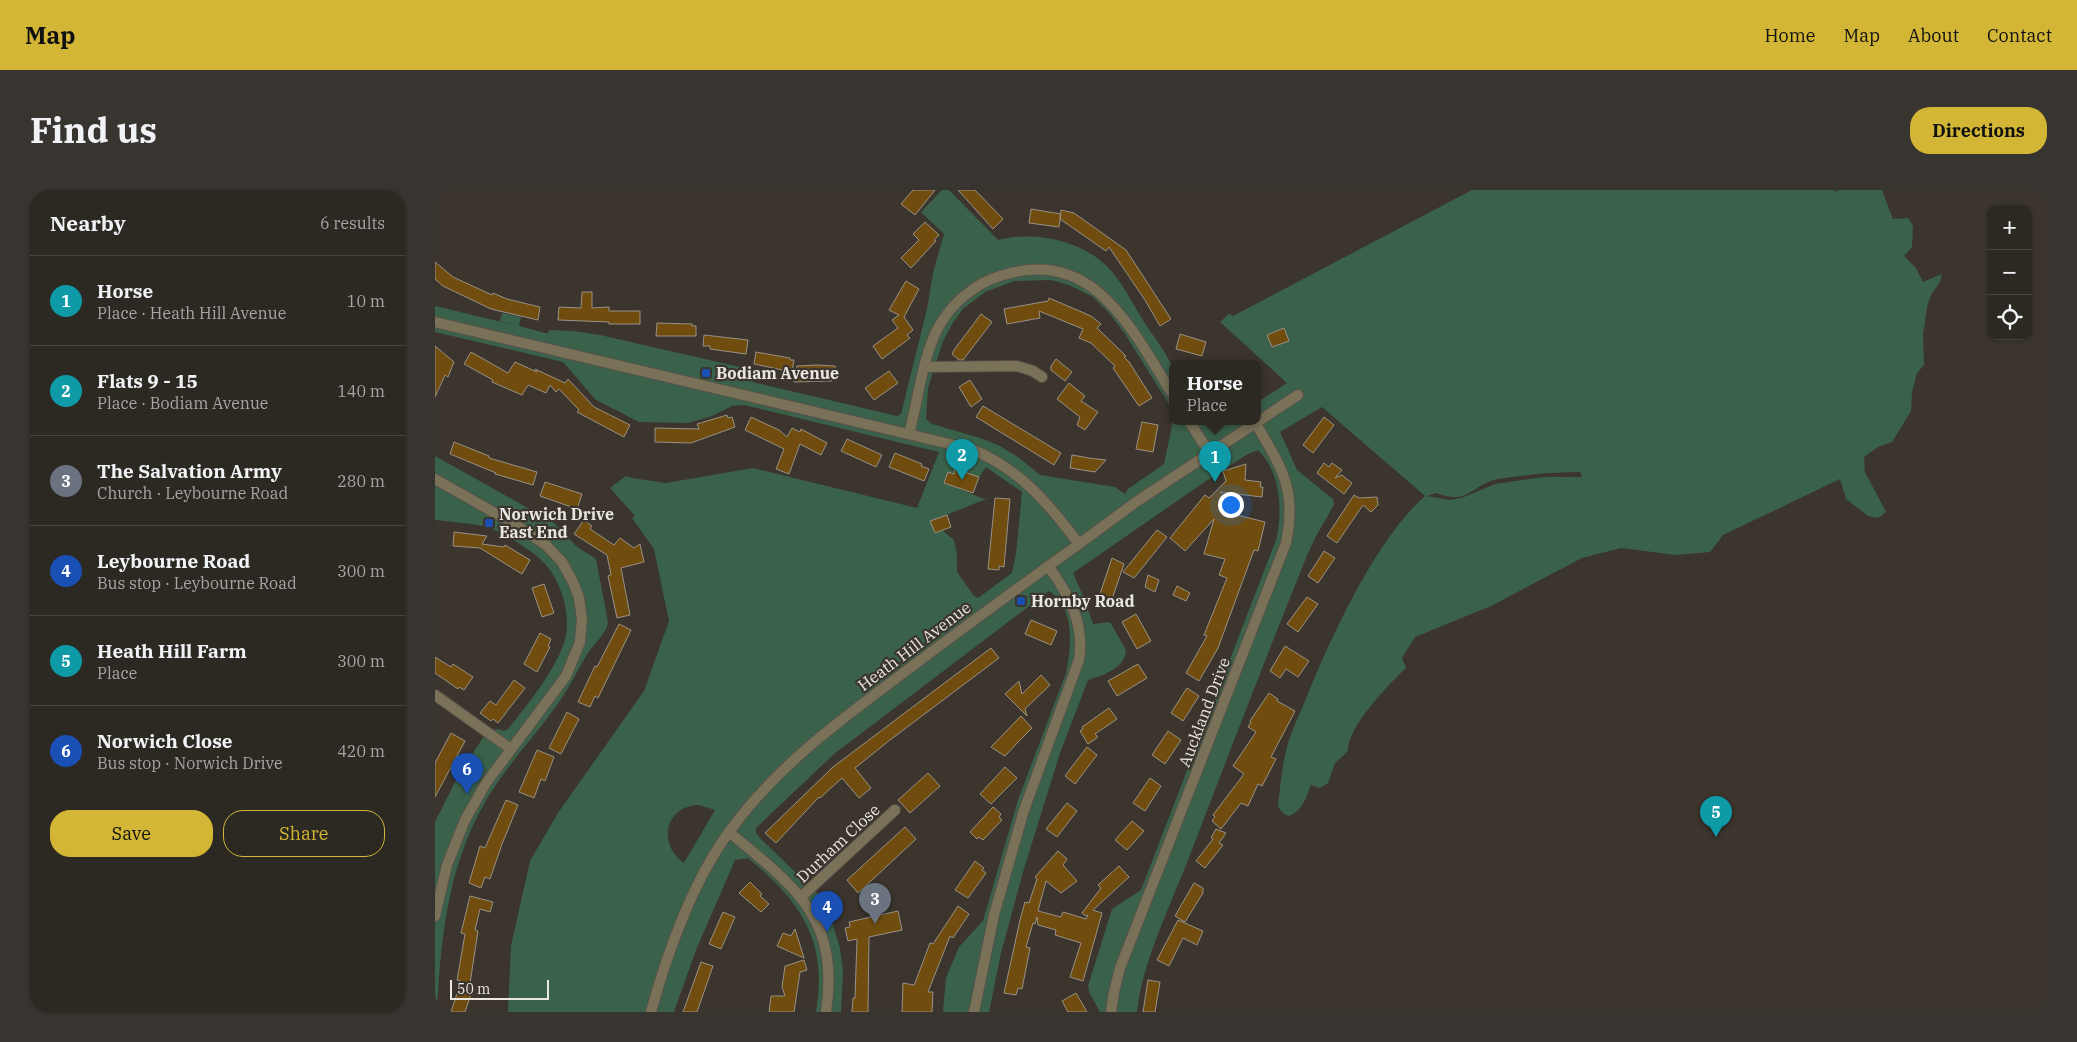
<!DOCTYPE html>
<meta charset="utf-8">
<style>
body{margin:0;font-family:"IBM Plex Serif",serif;background:#38342f;color:#f1f3f6}
.controls{position:absolute;right:15px;top:15px;display:grid;overflow:hidden;border-radius:10px;box-shadow:0 1px 4px #0004}
.controls button{width:45px;height:45px;display:grid;place-items:center;padding:0;border:0;border-bottom:1px solid #484440;background:#2c2822;color:#f1f3f6;font:25px sans-serif}
.scale{position:absolute;left:15px;bottom:12px;width:99px;box-sizing:border-box;padding-left:5px;border:2px solid #eae6e1;border-top:0;font-size:14px;line-height:18px;white-space:nowrap;color:#eae6e1;-webkit-text-stroke:4px #3b352d;paint-order:stroke}
.you{position:absolute;left:795px;top:314px;width:18px;height:18px;margin:-12px;border:4px solid #fff;border-radius:50%;background:#1a73e8;box-shadow:0 0 0 8px #1a73e833}
.badge{display:grid;place-items:center;width:32px;height:32px;border-radius:50%;background:#d3b635;color:#fff;font-size:16px;font-weight:700}
.pin{position:absolute;translate:-50% -41px;filter:drop-shadow(0 1px 2px #0008)}
.pin::after{content:'';position:absolute;top:26px;width:18px;height:15px;background:inherit;clip-path:polygon(0 0,100% 0,50% 100%)}
.popup{position:absolute;left:734px;top:170px;width:92px;height:65px;box-sizing:border-box;display:grid;place-content:center;border-radius:10px;background:#2c2822;filter:drop-shadow(0 1px 4px #0005);font-size:16px;white-space:nowrap;color:#a6a6a5}
.popup b{font-size:19px;color:#f1f3f6}
.popup::after{content:'';position:absolute;left:50%;top:100%;margin-left:-10px;border:10px solid transparent;border-top-color:#2c2822}
.list{margin:0;padding:0;list-style:none}
h2{display:flex;justify-content:space-between;align-items:center;height:65px;margin:0;padding:0 20px;font-size:21px}
h2 small{font-size:16px;font-weight:400;color:#a6a6a5}
.list li{display:grid;grid-template-columns:32px 1fr auto;gap:15px;align-items:center;box-sizing:border-box;height:90px;padding:0 20px;border-top:1px solid #484440}
.list b{display:block;font-size:19px;white-space:nowrap}
.list p{margin:0;font-size:16px;white-space:nowrap;color:#a6a6a5}
.list em{font-size:16px;font-style:normal;color:#a6a6a5}
.actions{display:flex;gap:10px;padding:15px 20px}
.actions a{flex:1;padding:11px 0;border:1px solid #d3b635;border-radius:20px;text-align:center;font-size:18px;color:#d3b635}
.actions .main{background:#d3b635;color:#111}
.icon{flex:none;width:28px;height:28px;fill:none;stroke:currentColor;stroke-width:2;stroke-linecap:round;stroke-linejoin:round}
.map{position:relative;flex:none;width:1612px;height:822px;overflow:hidden;border-radius:20px}
header{display:flex;align-items:center;gap:30px;box-sizing:border-box;height:70px;padding:0 25px;background:#d3b635;color:#111}
header strong{font-size:24px}
nav{display:flex;gap:28px;margin-inline-start:auto;font-size:18px}
.intro{display:flex;align-items:center;justify-content:space-between;box-sizing:border-box;height:120px;padding:0 30px}
h1{margin:0;font-size:35px}
.button{padding:12px 22px;border-radius:20px;background:#d3b635;color:#111;font-size:18px;font-weight:700}
main{display:flex;gap:30px;padding:0 30px}
aside{flex:1;background:#2c2822;border-radius:20px;box-shadow:0 1px 4px #0004}
.map>svg:first-child{display:block}
</style>
<header>
<strong>Map</strong>
<nav><a>Home</a><a>Map</a><a>About</a><a>Contact</a></nav>
</header>
<div class="intro"><h1>Find us</h1><a class="button">Directions</a></div>
<main>
<aside>
<h2>Nearby<small>6 results</small></h2>
<ul class="list">
<li><span class="badge" style="background:#0f9aa8">1</span><div><b>Horse</b><p>Place · Heath Hill Avenue</p></div><em>10 m</em></li>
<li><span class="badge" style="background:#0f9aa8">2</span><div><b>Flats 9 - 15</b><p>Place · Bodiam Avenue</p></div><em>140 m</em></li>
<li><span class="badge" style="background:#6b7280">3</span><div><b>The Salvation Army</b><p>Church · Leybourne Road</p></div><em>280 m</em></li>
<li><span class="badge" style="background:#1a4fb4">4</span><div><b>Leybourne Road</b><p>Bus stop · Leybourne Road</p></div><em>300 m</em></li>
<li><span class="badge" style="background:#0f9aa8">5</span><div><b>Heath Hill Farm</b><p>Place</p></div><em>300 m</em></li>
<li><span class="badge" style="background:#1a4fb4">6</span><div><b>Norwich Close</b><p>Bus stop · Norwich Drive</p></div><em>420 m</em></li>
</ul>
<div class="actions"><a class="main">Save</a><a>Share</a></div>
</aside>
<div class="map">
<svg width="1612" height="822" viewBox="0 0 1612 822">
<rect width="100%" height="100%" fill="#3b352d"/>
<path fill="#3a624b" fill-rule="evenodd" d="M507,0H514L563,50C602,40 652,51 678,83C691,99 700,118 711,135C718,145 734,167 737,177C740,187 737,208 737,219L690,144L674,123L658,107L634,95L616,90L579,91L550,102L528,119L517,134L508,151L493,198L491,229L497,234L545,248L563,255L583,267L605,285L680,297L690,304L693,299L729,274L738,231H822L823,212L852,193L785,132L794,124L798,126L1037,0H1399V2L1404,0H1447L1458,29L1473,28L1478,36L1477,57L1469,66L1481,78L1488,92L1507,84L1505,92L1496,105L1492,117L1488,145L1489,175L1482,183L1477,202L1476,221L1457,252L1443,257L1429,267L1430,282L1451,322L1443,328L1433,326L1411,309L1405,289L1288,345L1275,362L1241,365L1186,358L1147,368L1056,416L980,447L967,468L971,478C954,494 912,537 913,561L900,573L893,593L885,598L876,595C871,608 868,620 854,626L849,624L843,617C845,597 847,576 852,557C856,541 864,526 870,511C895,449 940,350 990,306L887,217L845,242L862,280L898,309L899,315L880,348L871,368C831,467 793,566 755,665C737,712 707,772 702,822H665L654,802L653,796L677,719L706,700L841,350C848,321 846,282 823,260L813,264L768,293L638,383L649,408L658,434L675,432L691,460C690,479 668,485 653,490L625,563L588,682L566,763L554,822H508L511,788L524,757L548,731L583,610L631,483C637,456 640,418 614,401L399,564L321,638V643L326,649L384,705L396,729L405,758L408,781L406,822H381C393,750 366,712 313,668L300,670L261,760L239,822H73L76,756L95,671L123,623L209,501L234,431L219,359L197,328L200,326L175,298L191,286L197,288L231,293L318,278L482,318L504,262L309,215L297,216L277,226L253,233L204,232L161,210L128,172L0,142V116L83,136L65,131L67,123L86,127L84,136L110,143H113L114,140L139,141L165,145L309,178L318,188L317,192L462,226L466,224L492,119L498,83L509,44L486,22ZM551,277L587,302L581,364L577,383L543,408L539,406L522,382V365L519,350L496,331L556,307L549,309L510,293L519,284L521,279L544,287ZM1145,282L1147,287H1109L1060,294L1029,307L1015,310L992,306L1001,303C1034,316 1037,294 1063,289C1090,285 1117,282 1145,282ZM264,615L280,620L249,673C222,654 230,616 264,615Z
M0,266L118,332L141,356L161,369L173,432C172,444 157,455 151,466C142,481 136,495 126,509C105,540 80,566 60,596C14,665 6,742 2,822H0V632L23,586L51,543L62,539L69,541L73,539C93,514 116,486 128,456C138,430 128,394 110,374C100,363 87,355 73,347C66,343 57,338 49,336C33,333 16,332 0,330Z"/>
<path fill="#704d0f" stroke="#989187" d="M478,0H500L480,25L466,14Z
M523,0H540L568,29L558,39Z
M596,19L626,24L624,37L594,33Z
M626,20L639,23L691,60L736,129L725,136L710,110L674,57L671,61L625,29Z
M490,32L504,45L499,50L501,51L476,78L466,68L484,50L478,44Z
M0,72L18,87L57,105L58,103L72,109L105,117L103,130L56,119L8,96L0,89Z
M471,91L484,99L469,127L478,140L472,145L475,148L447,169L438,156L463,138L457,130L464,125L454,120Z
M147,102H157V118L174,117V121H205V134H174V132L123,130L124,117L146,118Z
M614,108L656,126L666,134L662,138L691,166L689,167L694,172L717,208L704,216L678,178L680,176L656,153L644,148L648,139L604,121L605,128L572,134L569,119L613,111Z
M546,124L557,132L528,170H524L517,164L519,160Z
M222,133L257,134V136H261V146H221Z
M849,138L854,151L837,157L832,145Z
M745,144L771,152L767,166L741,159Z
M269,145L313,150L311,164L275,159V156H268Z
M0,156L19,172L13,187L10,185L0,207Z
M36,162L73,183L80,172L102,182L100,179L130,193L133,189L159,217L195,235L189,247L142,222L144,220L124,199L121,202L115,195L111,203L93,195L87,205L57,192L58,190L29,174Z
M321,162L355,168V170H359L357,182L319,174Z
M621,169L637,182L630,191L616,180V176Z
M382,175L400,176V186H397V191L359,192L362,176Z
M454,181L463,193L439,210L430,198Z
M535,190L547,209L536,217L524,197Z
M634,193L650,206L646,211L663,222L650,240L642,235L645,227L622,209Z
M548,216L626,263L619,275L541,227Z
M292,225L293,228L297,227L300,237L256,253L220,252V238L264,239L262,234Z
M316,227L344,240L352,247L357,238L365,242L366,239L392,253L386,265L365,254L354,284L341,279L349,259L310,240Z
M889,227L899,235L878,263L868,255Z
M707,232L723,235L718,262L701,259Z
M412,249L447,265L441,277L406,261Z
M19,252L54,266V268L102,282L98,295L60,284L61,283L15,264Z
M460,263L487,274L486,276L494,279L489,291L454,277Z
M637,265L654,268L671,270L660,282L635,278Z
M889,273L894,277L897,273L907,280L900,288L907,285L917,293L909,304L882,283Z
M811,274L810,290L826,292L825,297H828L827,307L785,302L800,316L794,323L830,332L823,361L819,360L783,458L764,491L751,483L772,446L769,445L792,388L784,385L790,369L769,364L779,329L750,361L735,348L770,305L774,308L791,291L788,281Z
M520,279L544,287L538,303L509,293L513,282L519,284Z
M110,292L147,304L142,319L105,306Z
M919,305L924,308L942,307L943,315L936,322L928,315L902,353L892,346Z
M560,308L575,309L569,377L564,376V380L553,379Z
M512,325L516,337L500,343L495,331Z
M149,330L157,336L155,339L179,355L185,348L199,358L205,354L209,372L186,378L195,425L182,428L173,386L176,385L172,365L139,344Z
M722,340L732,347L720,362L699,388L688,382Z
M19,342L52,346L47,354L69,357L70,355L95,370L87,384L45,358L18,356Z
M889,361L900,368L883,393L873,386Z
M677,368L689,374L675,415L665,411L666,408L664,407Z
M713,385L724,390L720,402L710,397Z
M109,394L119,423L107,427L97,398Z
M742,396L755,403L751,411L738,405Z
M872,407L883,414L863,442L852,434Z
M701,424L716,451L702,459L687,432Z
M596,430L622,441L616,455L590,444Z
M184,434L196,440L163,508L160,506L155,517L143,512L160,476L162,477Z
M105,443L116,449L113,456L115,457L102,482L89,474Z
M850,456L874,471L863,487L851,479L845,488L835,481Z
M556,458L564,468L455,550L420,578L436,598L424,608L407,588L385,608L384,607L341,653L330,643L398,577Z
M0,467L16,477L18,474L38,487L29,500L24,497L23,499L0,483Z
M703,474L712,488L682,506L673,491Z
M606,485L615,495L590,519L592,526L570,504L584,491L587,504Z
M79,490L90,498L63,533L58,529L56,531L45,523L55,511L61,515Z
M752,498L764,506L748,531L736,523Z
M834,503L843,509L842,511L860,521L836,567L841,569L827,596L823,594L813,616L806,613L786,639L777,631L780,627L778,625L809,584L798,576L821,542L813,537L816,532L815,531Z
M674,518L682,529L660,544L663,547L653,554L645,541L648,539L647,537Z
M132,522L144,529L126,564L114,558Z
M586,526L597,538L586,549L570,566L556,557Z
M733,541L746,550L730,574L717,565Z
M16,543L30,551L0,607V573Z
M652,557L662,565L640,594L630,586Z
M102,560L119,567L110,591L106,589L99,608L84,602Z
M570,577L582,588L556,614L545,604Z
M493,583L505,596L475,623L463,610Z
M715,588L726,596L710,621L698,613Z
M71,610L83,615L67,654L55,689L50,687L46,698L34,693L45,656L50,658Z
M632,613L642,621L622,647L611,639Z
M558,617L566,624L564,627L567,630L548,650L544,647L542,649L535,642Z
M697,631L709,641L692,660L680,650Z
M470,637L481,649L423,703L412,690Z
M781,639L791,643L784,653L788,655L770,678L761,671L778,649L776,648Z
M623,661L632,669L628,675L642,691L626,703L611,691L603,721L626,727L628,722L651,729L653,725L651,726L647,723L666,698L663,695L684,676L694,687L658,720L667,723L648,791L635,787L646,753L620,745L621,740L603,735L602,727L600,734L598,733L591,757L595,758L587,799L583,798L581,805L569,803L585,730L590,712L594,713L602,689L600,687Z
M540,671L549,678L547,680L551,683L533,708L520,700Z
M315,692L327,704L325,706L334,714L326,722L304,703Z
M759,693L768,698V703L750,732L740,726Z
M35,706L58,712L55,722L45,719L40,740L43,741L34,800L37,801L30,822H16L26,791L22,790L30,744L26,743Z
M523,716L534,724L518,748L515,746L493,802H498L497,822H467L468,793L479,795L480,793L495,753L498,754Z
M463,721L467,740L434,747L433,822H417L418,808H420L422,749L413,751L410,738L415,737L414,732Z
M288,722L300,727L286,759L274,754Z
M743,730L768,741L762,755L748,748L734,776L722,770Z
M360,739L365,755L369,768L342,756L348,743L356,746Z
M369,770L372,780L365,782L359,822H334L336,806H350L347,797L350,776Z
M266,772L278,776L262,822H248Z
M713,790L725,792L720,822H708Z
M641,803L652,822H633L627,811Z"/>
<g fill="none" stroke-linecap="round" stroke-linejoin="round">
<defs>
<path id="minor" d="M0,132L536,259C584,278 614,314 644,354L701,312L863,205
M490,177L582,176L598,181L607,187
M754,231L775,264
M474,244C483,211 487,169 503,138C516,114 539,94 565,86C659,55 697,140 738,205
M0,289L81,335L111,355L127,372L138,392L144,408L147,429L145,452L131,486L51,593L30,630L12,675L0,726
M0,505L76,559
M366,707L460,620
M216,822C232,763 258,691 294,642C359,696 405,727 391,822
M539,822L559,725L589,620L644,470C650,435 634,404 613,376
M676,822L679,802L685,778L851,353C862,300 847,278 821,234"/>
<path id="tertiary" d="M294,642C337,582 396,537 455,493C517,446 580,400 644,354"/>
</defs>
<use href="#minor" stroke="#57514a" stroke-width="12"/>
<use href="#tertiary" stroke="#57514a" stroke-width="12"/>
<use href="#minor" stroke="#797258" stroke-width="10"/>
<use href="#tertiary" stroke="#797258" stroke-width="10"/>
</g>
<g fill="#1a4fb4" stroke="#3b352d" stroke-width="2">
<rect x="266" y="178" width="10" height="10" rx="2.5"/>
<rect x="49" y="328" width="10" height="10" rx="2.5"/>
<rect x="581" y="406" width="10" height="10" rx="2.5"/>
</g>
<g text-anchor="middle" stroke-width="4.5" stroke-linejoin="round" paint-order="stroke">
<g font-size="16" font-weight="bold" fill="#eae6e1" stroke="#3b352d" text-anchor="start">
<text x="281" y="189">Bodiam Avenue</text>
<text x="64" y="330">Norwich Drive<tspan x="64" dy="18">East End</tspan></text>
<text x="596" y="417">Hornby Road</text>
</g>
<g font-size="16" fill="#eae6e1" stroke="#3b352d">
<text transform="translate(479 456) rotate(-37)" y="6">Heath Hill Avenue</text>
<text transform="translate(769 522) rotate(-69)" y="6">Auckland Drive</text>
<text transform="translate(403 653) rotate(-43)" y="6">Durham Close</text>
</g>
</g>
</svg>
<div class="controls">
<button>+</button>
<button>−</button>
<button><svg class="icon" aria-label="locate" viewBox="0 0 24 24"><circle cx="12" cy="12" r="6"/><path d="M12 2v4M12 18v4M2 12h4M18 12h4"/></svg></button>
</div>
<div class="scale">50 m</div>
<div class="you"></div>
<div class="pin badge" style="left:780px;top:292px;background:#0f9aa8">1</div>
<div class="popup"><b>Horse</b>Place</div>
<div class="pin badge" style="left:527px;top:290px;background:#0f9aa8">2</div>
<div class="pin badge" style="left:440px;top:734px;background:#6b7280">3</div>
<div class="pin badge" style="left:392px;top:742px;background:#1a4fb4">4</div>
<div class="pin badge" style="left:1281px;top:647px;background:#0f9aa8">5</div>
<div class="pin badge" style="left:32px;top:604px;background:#1a4fb4">6</div>
</div>
</main>
